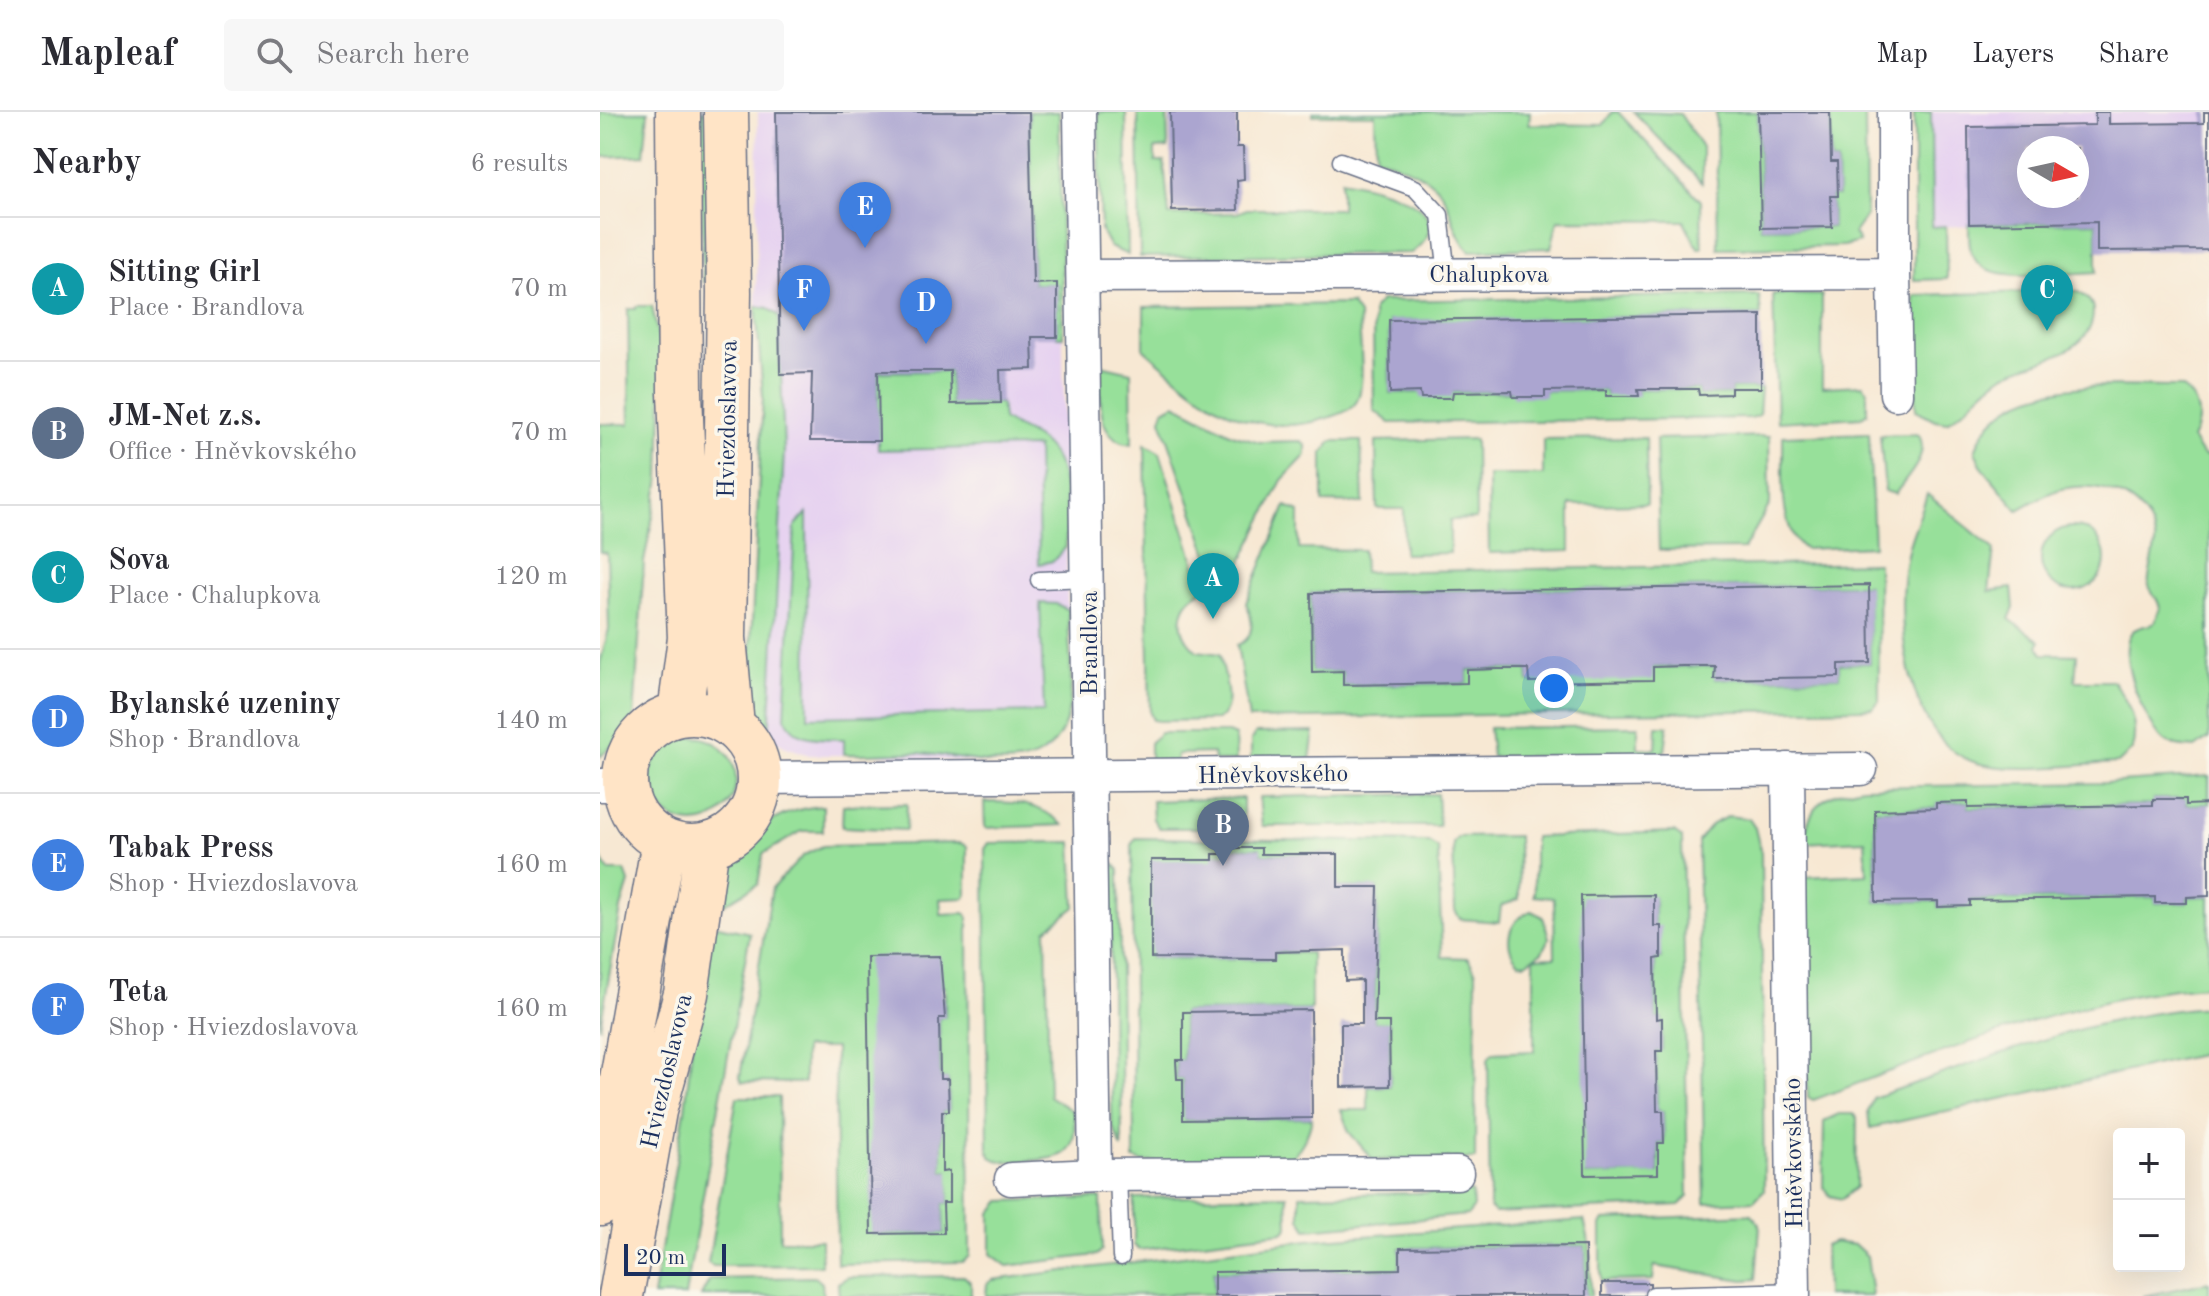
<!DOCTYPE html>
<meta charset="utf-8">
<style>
body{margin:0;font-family:"Old Standard TT",serif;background:#f7f7f7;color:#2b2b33}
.controls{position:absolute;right:24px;bottom:24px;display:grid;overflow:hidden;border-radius:8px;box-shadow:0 8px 32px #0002}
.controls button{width:72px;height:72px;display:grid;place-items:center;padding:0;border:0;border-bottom:2px solid #e1e1e2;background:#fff;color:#2b2b33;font:40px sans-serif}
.compass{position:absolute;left:1417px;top:24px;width:72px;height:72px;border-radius:50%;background:#fff;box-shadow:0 8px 32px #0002;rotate:99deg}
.scale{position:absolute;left:24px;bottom:20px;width:102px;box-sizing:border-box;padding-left:8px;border:4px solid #1b2f5e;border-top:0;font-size:22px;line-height:28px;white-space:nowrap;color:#1b2f5e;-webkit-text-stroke:6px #fbf7ec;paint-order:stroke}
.you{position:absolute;left:954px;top:576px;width:28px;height:28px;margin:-20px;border:6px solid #fff;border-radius:50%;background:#1a73e8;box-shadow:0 0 0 12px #1a73e833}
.badge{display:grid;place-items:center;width:52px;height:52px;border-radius:50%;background:#d1495b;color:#fff;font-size:26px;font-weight:700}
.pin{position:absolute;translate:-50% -66px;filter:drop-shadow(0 2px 4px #0008)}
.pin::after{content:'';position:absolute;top:42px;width:28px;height:24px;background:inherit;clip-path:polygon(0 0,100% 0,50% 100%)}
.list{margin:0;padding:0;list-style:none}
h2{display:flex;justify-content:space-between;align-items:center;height:104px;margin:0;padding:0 32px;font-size:34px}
h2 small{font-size:26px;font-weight:400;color:#7c7c81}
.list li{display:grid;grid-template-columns:52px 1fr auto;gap:24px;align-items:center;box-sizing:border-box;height:144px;padding:0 32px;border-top:2px solid #e1e1e2}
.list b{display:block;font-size:30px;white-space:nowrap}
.list p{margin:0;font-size:26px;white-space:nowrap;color:#7c7c81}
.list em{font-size:26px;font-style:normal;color:#7c7c81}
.icon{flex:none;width:44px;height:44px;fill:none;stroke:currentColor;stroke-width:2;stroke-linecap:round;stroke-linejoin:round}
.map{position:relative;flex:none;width:1609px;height:1184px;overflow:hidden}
header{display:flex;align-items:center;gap:48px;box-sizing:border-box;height:112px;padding:0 40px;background:#fff;border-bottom:2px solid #e1e1e2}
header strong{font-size:38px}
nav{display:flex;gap:44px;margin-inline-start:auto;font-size:28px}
.search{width:560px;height:72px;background:#f7f7f7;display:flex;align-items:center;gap:20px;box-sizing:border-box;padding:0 28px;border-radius:8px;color:#7c7c81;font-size:30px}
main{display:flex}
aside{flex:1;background:#fff}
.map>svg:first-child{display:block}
</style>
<header>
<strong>Mapleaf</strong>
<div class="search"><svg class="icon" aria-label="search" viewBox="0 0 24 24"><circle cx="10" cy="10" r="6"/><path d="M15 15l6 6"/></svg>Search here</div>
<nav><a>Map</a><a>Layers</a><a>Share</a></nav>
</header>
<main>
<aside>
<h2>Nearby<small>6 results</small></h2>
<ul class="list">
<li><span class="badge" style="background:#0f9aa8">A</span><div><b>Sitting Girl</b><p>Place · Brandlova</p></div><em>70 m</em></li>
<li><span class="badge" style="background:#5c6f8a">B</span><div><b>JM-Net z.s.</b><p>Office · Hněvkovského</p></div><em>70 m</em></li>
<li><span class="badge" style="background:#0f9aa8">C</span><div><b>Sova</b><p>Place · Chalupkova</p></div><em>120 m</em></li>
<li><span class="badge" style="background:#3f7fe0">D</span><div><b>Bylanské uzeniny</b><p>Shop · Brandlova</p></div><em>140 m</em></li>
<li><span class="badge" style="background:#3f7fe0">E</span><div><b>Tabak Press</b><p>Shop · Hviezdoslavova</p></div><em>160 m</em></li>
<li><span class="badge" style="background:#3f7fe0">F</span><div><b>Teta</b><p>Shop · Hviezdoslavova</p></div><em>160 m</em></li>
</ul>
</aside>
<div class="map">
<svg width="1609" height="1184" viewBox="0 0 1609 1184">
<rect width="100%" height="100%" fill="#fbf7ec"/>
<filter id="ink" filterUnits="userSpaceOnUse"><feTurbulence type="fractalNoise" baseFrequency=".0125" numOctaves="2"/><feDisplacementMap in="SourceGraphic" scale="16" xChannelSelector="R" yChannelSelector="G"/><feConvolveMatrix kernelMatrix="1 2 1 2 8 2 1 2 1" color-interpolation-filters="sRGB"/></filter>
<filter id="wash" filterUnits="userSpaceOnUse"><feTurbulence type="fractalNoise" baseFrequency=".006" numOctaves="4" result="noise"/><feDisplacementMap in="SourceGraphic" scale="32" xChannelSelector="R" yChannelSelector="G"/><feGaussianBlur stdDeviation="1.8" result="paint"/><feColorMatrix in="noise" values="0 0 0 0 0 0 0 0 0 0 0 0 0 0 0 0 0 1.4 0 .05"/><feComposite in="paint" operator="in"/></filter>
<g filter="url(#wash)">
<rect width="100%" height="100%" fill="#f7e8d3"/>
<path fill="#e6d2f0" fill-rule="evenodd" d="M158,0H459L469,595L458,626L446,641L395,652L276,643H209L184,634L169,624L184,340L179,204L168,196L156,194Z
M1331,0H1609V138L1497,139L1496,110L1332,115ZM1429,36H1477V84H1429Z"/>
<path fill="#97e09a" stroke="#59887c" stroke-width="2" fill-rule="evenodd" d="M0,0H48L44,43L0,45Z
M100,0H116L119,169L103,170Z
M429,0H459L463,225H457V172H433Z
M498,0H526L528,143L510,135L501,119Z
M538,0H567L568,36L555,37V50H564L569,103L637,101L647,97H741V68C773,73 870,96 811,141L540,145Z
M713,0H930L929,12L1003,13L1012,0H1018L1101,89L1102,136H1098L1084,109L958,108L951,136L870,139C856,126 853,104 845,87C833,63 800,54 776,44L775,3H713Z
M1034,0L1080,2L1102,35V71Z
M1116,0H1158L1161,116L1232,115L1231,84H1238L1237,50H1231L1230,0H1265L1266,104L1254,121L1259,130L1243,134L1118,136Z
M1314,0H1331L1332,115L1346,114L1347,167L1314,168Z
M1497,110V160C1470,161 1399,170 1380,153C1368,144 1369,126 1369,112Z
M1475,179C1485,183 1494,189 1493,201C1492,243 1434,248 1406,262C1383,274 1369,298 1347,310L1335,308L1316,298L1314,183Z
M1173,182L1222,183V275L1263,273L1267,278V301L1262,305L1177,310Z
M1159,183L1161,203L789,209L790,281L1006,278V283H1038V277H1098L1099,283L1131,282V276H1161L1159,303L1151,306L790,311L774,298L773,197L781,189Z
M751,192L759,203C759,227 765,260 759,284C755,299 737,303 724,307C646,330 599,285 544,237V195Z
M36,194H52L63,248L60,367L44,450L34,605L27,620L0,645V551L9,517L7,441L0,440V312H30L28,197H36Z
M156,194L168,196L179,204L184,340L169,624L154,598L149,572L163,284Z
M501,253L531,260L532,332C493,328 501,282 501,253Z
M350,259L351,291H401L403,307C413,314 425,318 436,325C473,352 465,395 466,435L453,449L439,452L437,335L278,338V260Z
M1581,275C1599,287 1603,307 1592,327L1602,343L1609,345V626L1595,636C1585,635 1573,635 1565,629C1546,614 1514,540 1532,520C1537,514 1548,515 1555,510L1560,496C1558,486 1552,482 1549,474C1546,466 1557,440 1555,426C1546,385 1501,368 1462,377C1446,381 1432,390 1418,398L1382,355L1375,339C1401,259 1514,276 1581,275Z
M575,292L632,322L660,330L701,329L706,333V343L682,368L674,384L629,476L618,471L561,307L564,298Z
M1269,321L1274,434L1204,437C1177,416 1184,356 1183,324Z
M1314,322L1319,323C1330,344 1307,365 1295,382L1285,379L1280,323Z
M1169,324L1170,392L1144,437L1059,438L1056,327Z
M1046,326L1047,392L970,393V439L889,441L888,363H943V327Z
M875,327L876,407L850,408V441L804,442V397H777L776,329Z
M732,329H761L763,391L723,390V341Z
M545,332L560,341L603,478C576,491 575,520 597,539L620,542C623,561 637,597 617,608L559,609L553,608L550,601Z
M1327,382L1394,437L1389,479L1412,476L1414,496L1409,507L1440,529L1438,534L1443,542L1477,543L1475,569H1513C1529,592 1539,609 1532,638L1518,651C1477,652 1416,662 1377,651C1303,630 1292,495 1309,434C1314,416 1322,400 1327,382Z
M686,394L699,400V437L763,438L764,460L1278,451L1279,589L1273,596L1261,597L649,607L637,533C656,527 653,506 646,491ZM1268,473L1270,551L1239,552V565L1115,567V554L1053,555L929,570L928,557L867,558V571L744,573L743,559H712L711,481Z
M207,401L208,605L444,600L440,491L457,492L468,498C468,532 476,577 466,609C444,675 369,644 318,641C294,640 269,643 244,642V627C221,626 195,630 185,605L195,414Z
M1441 447a32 32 0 1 1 64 0a32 32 0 1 1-64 0Z
M1038,614V636L1056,637L1057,614H1068L1065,639L1054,642L892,645L889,616Z
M714,620L710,647L651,649V628L656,621Z
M560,621H628L635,624L636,649H614L613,641L577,642L576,650L550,649V631Z
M50 668a43 43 0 1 1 86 0a43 43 0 1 1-86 0Z
M1609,664V692L1586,693L1585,687H1554L1553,693L1368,696V690L1337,691L1336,696L1275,698L1276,790L1338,789V795L1369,794L1370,788L1555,785L1556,791H1587V785L1609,784V874C1484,880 1331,945 1213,988L1208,985L1203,765L1267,762L1265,728L1203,731C1210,690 1223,682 1263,675L1505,671Z
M837,682L839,714H662L659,685Z
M643,686V710L638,716H559L553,707L552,689Z
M384,690C415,690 439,690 463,713L385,716Z
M307,692L306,718L242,715L243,693Z
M223,694V719H202L163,742L158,772L123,793L108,791C125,739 167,697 223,694Z
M1129,704L1149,707L1155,716L1161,741L1164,1078L1154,1089L1105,1091L1098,729L1112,712Z
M1074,720L1082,726L1088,1085L1079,1093L895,1101L890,1096L888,947L892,941L934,939V846L955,845L954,786L934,784V725ZM1054,783V814L1061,846L1055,847L1056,907H1062V938L1056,939L1057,999H1063L1064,1031H1058V1061L986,1063Z
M918,724L919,787L901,794L899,810L860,807L855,799L853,731L858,725Z
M536,726L828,730L838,736L842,845L868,846L876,861L875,1047L773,1048L749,1020L741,998H768V975L790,974L789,911L774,910L778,776L738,775L737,742H661L660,736H629V742H613V748L551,846L674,847L675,840L711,841V898L583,900V948L576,949L577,967H583L584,1008L712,1006C708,1024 701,1037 687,1050H543L534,1047L532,731Z
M472,730L475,795L446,818L449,984L474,1000C478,1045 462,1047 422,1049C411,1049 401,1052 391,1045L388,1038L385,737L389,731Z
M361,731L367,735V782L365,786L340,787L341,802L365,801L368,805L370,1144L363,1150L237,1152L235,936H204V971L142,970L140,965L172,776L204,743L223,734ZM340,874L345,875V905L339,906L340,967L348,968L349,998L342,999V1060L348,1059L349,1091H343L344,1121L272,1122Z
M0,745L9,759H25L29,770L21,796L0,916Z
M510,748L519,758L522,1036L512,1013Z
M932,799L943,805L949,826L942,840L926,851L919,850C901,834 909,806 932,799Z
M105,811L150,821L85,1184H53L85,998Z
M1609,895V941L1270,1016L1268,1000L1273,986C1381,949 1494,902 1609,895Z
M137,985H179L180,1128H221V1153L113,1154L108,1151Z
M1239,1002H1253L1257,1006L1256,1075L1242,1087L1230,1084L1223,1074L1224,1009Z
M872,1080L873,1097L868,1103L707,1117L700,1106V1083Z
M687,1083L688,1115L683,1120L539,1138L534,1133V1086Z
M501,1086L502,1138L497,1143L407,1154L391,1142V1101L401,1089Z
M1152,1102L1160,1113L1156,1167L1144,1168L1054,1154L1053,1168L1001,1169V1113L1004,1108Z
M984,1108L990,1134L991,1184H986L985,1134L800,1136V1157L614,1160V1182L386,1184L387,1172L392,1168L709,1128Z
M1234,1130L1255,1133L1267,1144L1272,1184H1226L1225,1134Z
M364,1164L371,1171V1184H239L238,1171L248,1165Z
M215,1165L222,1171L223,1184H101L110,1167Z
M1609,1170V1184H1543Z"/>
<g id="blocks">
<path fill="#aba5d0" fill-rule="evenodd" d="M176,0H429L433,172L457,171V225H432L433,257L400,258L401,291L351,292L350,259H278L279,329H210L212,261L180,262Z
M570,0H637V35H643L644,67L637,68L638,98L572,99Z
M1158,0H1230L1231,50H1237L1238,84H1231L1232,115L1161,116Z
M1495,0H1509V12L1604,11V0H1609V138L1497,139V110L1369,112L1368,15L1495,13ZM1429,36H1477V84H1429Z
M1161,203V276H1131V282L1099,283L1098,277H1038L1039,284H1006V278L945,279V285H913L912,279L853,280L852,286H821L820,280L790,281L789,208Z
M1269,473L1270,551L1239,552V565L1114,567L1115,554H1083L1053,555V568L929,570L928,557H898L867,558V571L743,573V559L712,560L711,481Z
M1553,687H1586V693L1609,692V784L1587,785V791H1555V785L1370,788V794L1338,795V789L1276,790L1275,698L1336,696V691L1368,690V696L1553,693Z
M628,736H661V742H738V775H778L774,910H789L790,974L741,975V912H762V868L745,869V838L675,840V847L551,846V748H613V742H629Z
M1054,783V814H1061V846L1055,847L1056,907L1062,906V939H1056L1057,999H1063L1064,1031H1058V1062L985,1063L981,784Z
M340,844L345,906H339L340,967H348L349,999H342V1060L349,1059V1091H343L344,1121L271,1122L267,845Z
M711,898L712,1006L583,1008V967H577L576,948H583V900Z
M985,1134L986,1184H614V1160L800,1157V1136Z
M1002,1171H1050V1184H1002Z"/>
</g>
</g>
<g filter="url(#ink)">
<use href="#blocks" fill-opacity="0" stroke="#687087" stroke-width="2"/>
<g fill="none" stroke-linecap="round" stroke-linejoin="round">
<defs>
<path id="lane" d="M741,49L815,76L840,103L847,162
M439,468L488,466
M518,1062L521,1145
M1053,1183L1194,1179"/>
<path id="street" d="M480,0L495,1063L857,1061
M1294,161L1296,282
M483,164L1294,161V0
M1188,657L1194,1184
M159,666L1261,657
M0,673H25
M411,1067L495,1063"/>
<path id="secondary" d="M78,0L80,281L90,526L80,601
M126,0L129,180L124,526L132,614
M25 668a67 67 0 1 1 134 0a67 67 0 1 1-134 0Z
M0,1092L64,729
M21,1184L54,999L86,882L107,733"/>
</defs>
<use href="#lane" stroke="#687087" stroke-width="19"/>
<use href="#street" stroke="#687087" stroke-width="35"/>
<use href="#secondary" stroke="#687087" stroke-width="47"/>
<use href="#lane" stroke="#fff" stroke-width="16"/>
<use href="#street" stroke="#fff" stroke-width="32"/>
<use href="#secondary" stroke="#ffe4c6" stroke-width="44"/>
</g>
</g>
<g text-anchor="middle" stroke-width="7" stroke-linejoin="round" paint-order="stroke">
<g font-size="24" fill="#1b2f5e" stroke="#fbf7ec">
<text x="889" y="170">Chalupkova</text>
<text transform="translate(127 307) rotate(-89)" y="8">Hviezdoslavova</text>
<text transform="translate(489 531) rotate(-90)" y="8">Brandlova</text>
<text transform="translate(673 662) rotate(-1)" y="8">Hněvkovského</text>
<text transform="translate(66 959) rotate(-77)" y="8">Hviezdoslavova</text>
<text transform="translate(1193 1041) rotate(-91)" y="8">Hněvkovského</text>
</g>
</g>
</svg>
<div class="controls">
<button>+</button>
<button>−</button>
</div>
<svg class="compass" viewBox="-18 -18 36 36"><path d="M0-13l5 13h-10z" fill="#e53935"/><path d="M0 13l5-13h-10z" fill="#7c7c81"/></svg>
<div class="scale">20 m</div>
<div class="you"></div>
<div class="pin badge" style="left:613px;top:507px;background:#0f9aa8">A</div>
<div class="pin badge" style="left:623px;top:754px;background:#5c6f8a">B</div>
<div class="pin badge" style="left:1447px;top:219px;background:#0f9aa8">C</div>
<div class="pin badge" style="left:326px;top:232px;background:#3f7fe0">D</div>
<div class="pin badge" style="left:265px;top:136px;background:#3f7fe0">E</div>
<div class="pin badge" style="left:204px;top:219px;background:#3f7fe0">F</div>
</div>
</main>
